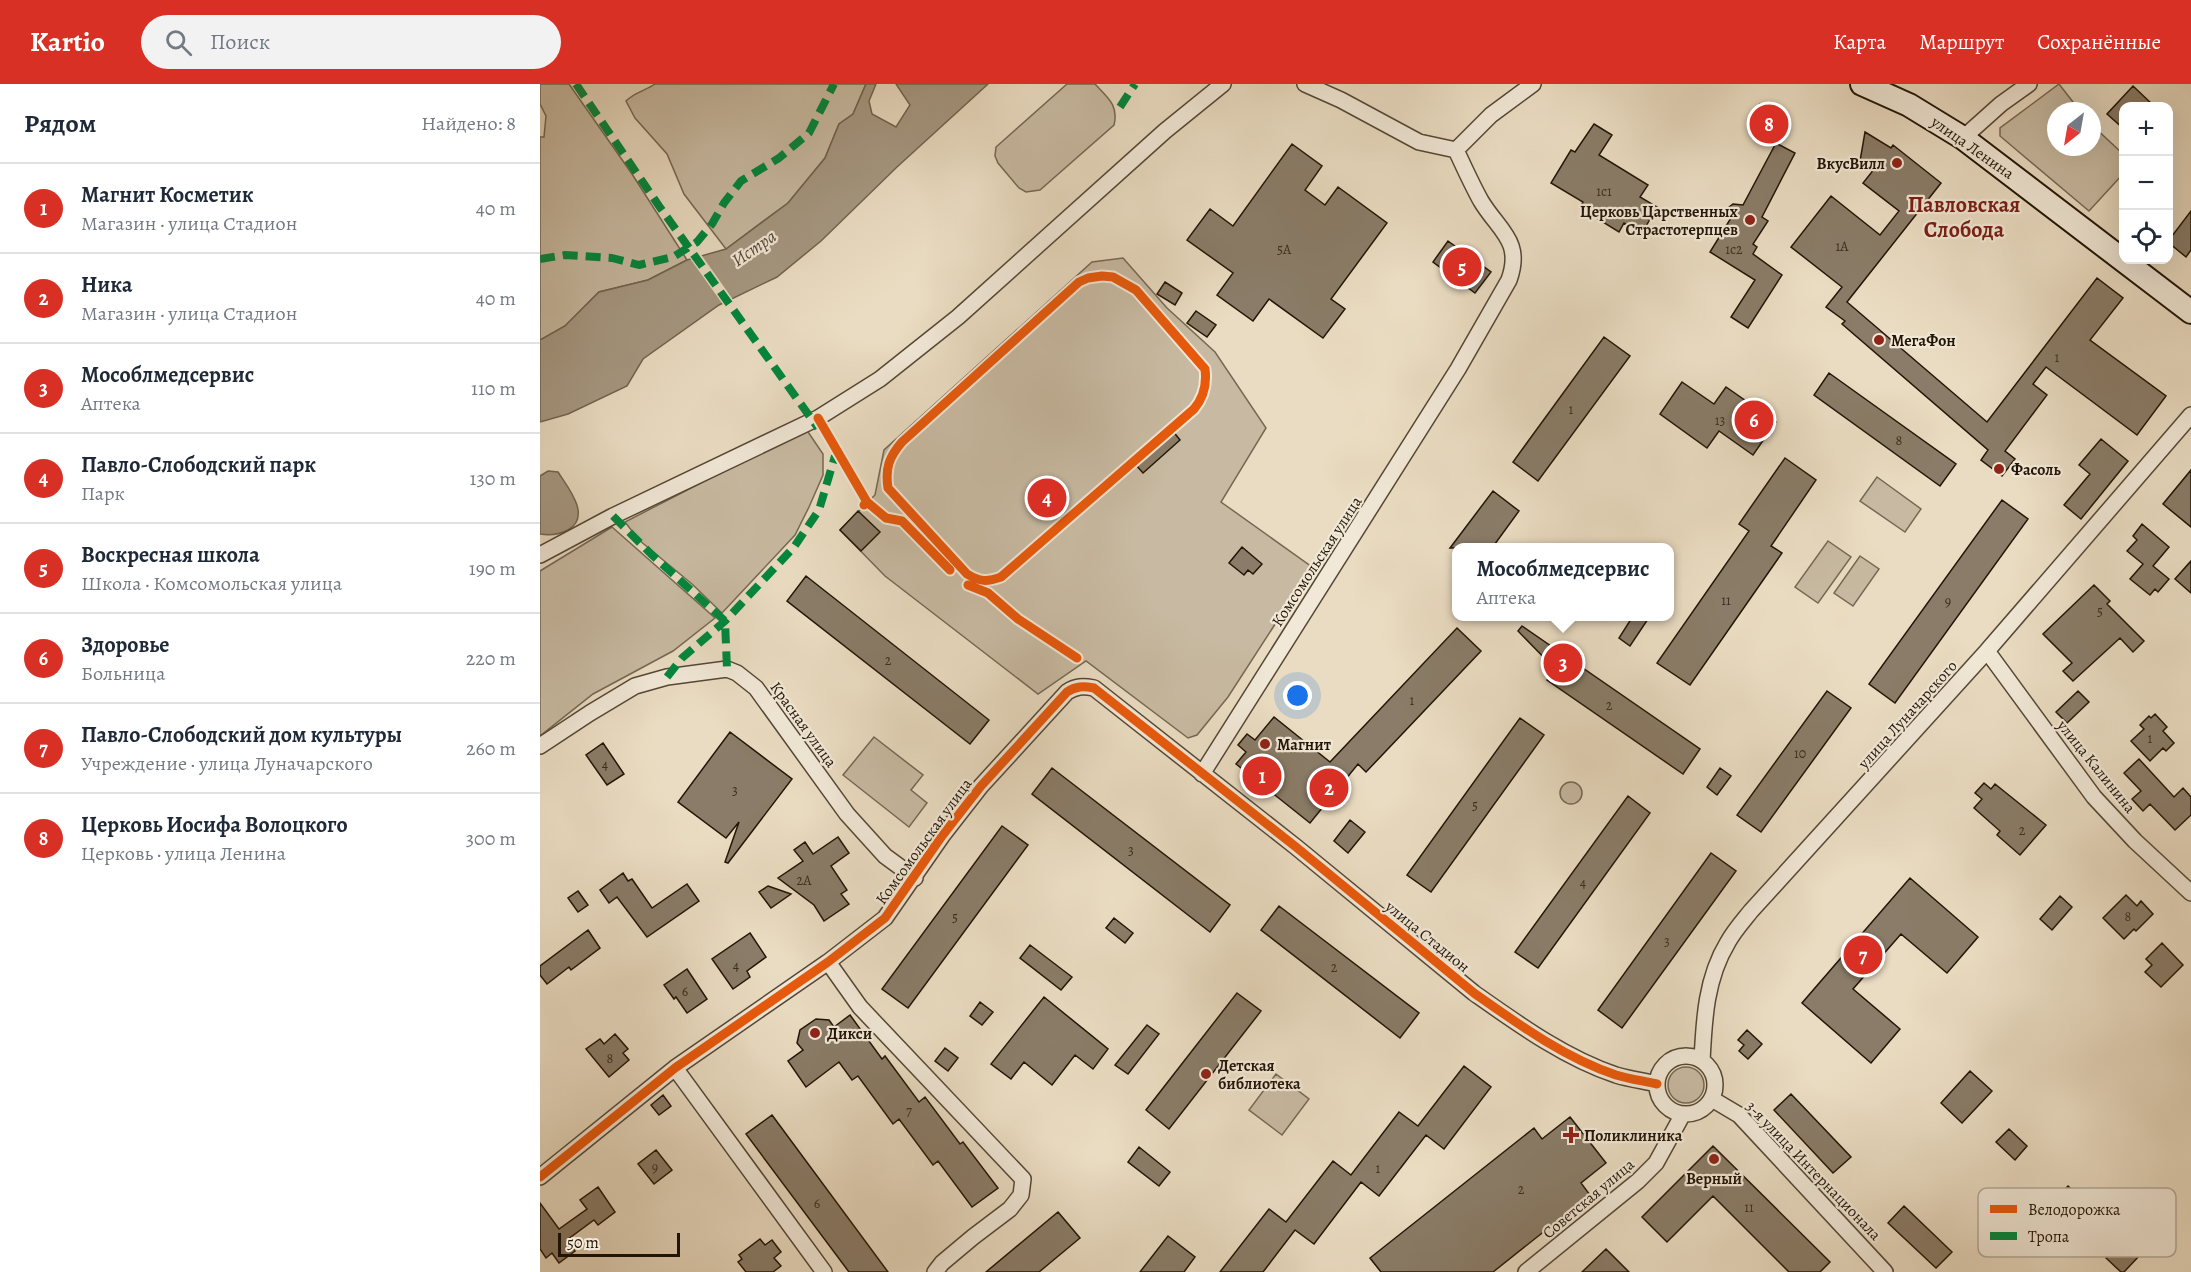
<!DOCTYPE html>
<html lang="ru">
<meta charset="utf-8">
<style>
body{margin:0;font-family:Alegreya,serif;background:#f2f2f3;color:#1f2937}
.controls{position:absolute;right:18px;top:18px;display:grid;overflow:hidden;border-radius:12px;box-shadow:0 6px 24px #0002}
.controls button{width:54px;height:54px;display:grid;place-items:center;padding:0;border:0;border-bottom:2px solid #e0e1e3;background:#fff;color:#1f2937;font:30px sans-serif}
.compass{position:absolute;left:1507px;top:18px;width:54px;height:54px;border-radius:50%;background:#fff;box-shadow:0 6px 24px #0002;rotate:211deg}
.scale{position:absolute;left:18px;bottom:15px;width:122px;box-sizing:border-box;padding-left:6px;border:3px solid #221506;border-top:0;font-size:16px;line-height:21px;white-space:nowrap;color:#221506;-webkit-text-stroke:4px #f1e8d7;paint-order:stroke}
.you{position:absolute;left:758px;top:612px;width:21px;height:21px;margin:-15px;border:4px solid #fff;border-radius:50%;background:#1a73e8;box-shadow:0 0 0 9px #1a73e833}
.badge{display:grid;place-items:center;width:39px;height:39px;border-radius:50%;background:#d93025;color:#fff;font-size:20px;font-weight:700}
.pin{position:absolute;translate:-50% -50%;border:3px solid #fff;box-shadow:0 2px 6px #0006}
.popup{position:absolute;left:912px;top:459px;width:222px;height:78px;box-sizing:border-box;display:grid;place-content:center;border-radius:12px;background:#fff;filter:drop-shadow(0 2px 4px #0005);font-size:20px;white-space:nowrap;color:#747a83}
.popup b{font-size:22px;color:#1f2937}
.popup::after{content:'';position:absolute;left:50%;top:100%;margin-left:-12px;border:12px solid transparent;border-top-color:#fff}
.list{margin:0;padding:0;list-style:none}
h2{display:flex;justify-content:space-between;align-items:center;height:78px;margin:0;padding:0 24px;font-size:26px}
h2 small{font-size:20px;font-weight:400;color:#747a83}
.list li{display:grid;grid-template-columns:39px 1fr auto;gap:18px;align-items:center;box-sizing:border-box;height:90px;padding:0 24px;border-top:2px solid #e0e1e3}
.list b{display:block;font-size:22px;white-space:nowrap}
.list p{margin:0;font-size:20px;white-space:nowrap;color:#747a83}
.list em{font-size:20px;font-style:normal;color:#747a83}
.icon{flex:none;width:33px;height:33px;fill:none;stroke:currentColor;stroke-width:2;stroke-linecap:round;stroke-linejoin:round}
.map{position:relative;flex:none;width:1651px;height:1188px;overflow:hidden}
header{display:flex;align-items:center;gap:36px;box-sizing:border-box;height:84px;padding:0 30px;background:#d93025;color:#fff}
header strong{font-size:28px}
nav{display:flex;gap:33px;margin-inline-start:auto;font-size:21px}
.search{width:420px;height:54px;background:#f2f2f3;display:flex;align-items:center;gap:15px;box-sizing:border-box;padding:0 21px;border-radius:33px;color:#747a83;font-size:22px}
main{display:flex}
aside{flex:1;background:#fff}
.map>svg:first-child{display:block}
</style>
<header>
<strong>Kartio</strong>
<div class="search"><svg class="icon" aria-label="search" viewBox="0 0 24 24"><circle cx="10" cy="10" r="6"/><path d="M15 15l6 6"/></svg>Поиск</div>
<nav><a>Карта</a><a>Маршрут</a><a>Сохранённые</a></nav>
</header>
<main>
<aside>
<h2>Рядом<small>Найдено: 8</small></h2>
<ul class="list">
<li><span class="badge">1</span><div><b>Магнит Косметик</b><p>Магазин · улица Стадион</p></div><em>40 m</em></li>
<li><span class="badge">2</span><div><b>Ника</b><p>Магазин · улица Стадион</p></div><em>40 m</em></li>
<li><span class="badge">3</span><div><b>Мособлмедсервис</b><p>Аптека</p></div><em>110 m</em></li>
<li><span class="badge">4</span><div><b>Павло-Слободский парк</b><p>Парк</p></div><em>130 m</em></li>
<li><span class="badge">5</span><div><b>Воскресная школа</b><p>Школа · Комсомольская улица</p></div><em>190 m</em></li>
<li><span class="badge">6</span><div><b>Здоровье</b><p>Больница</p></div><em>220 m</em></li>
<li><span class="badge">7</span><div><b>Павло-Слободский дом культуры</b><p>Учреждение · улица Луначарского</p></div><em>260 m</em></li>
<li><span class="badge">8</span><div><b>Церковь Иосифа Волоцкого</b><p>Церковь · улица Ленина</p></div><em>300 m</em></li>
</ul>
</aside>
<div class="map">
<svg width="1651" height="1188" viewBox="0 0 1651 1188">
<rect width="100%" height="100%" fill="#eadcc2"/>
<filter id="stains"><feTurbulence type="fractalNoise" baseFrequency=".00333" numOctaves="4"/><feColorMatrix values="0 0 0 0 .2 0 0 0 0 .09 0 0 0 0 .02 0 0 0 .5 -.17"/></filter>
<radialGradient id="worn" r=".72"><stop offset=".6" stop-color="#630" stop-opacity="0"/><stop offset="1" stop-color="#630" stop-opacity=".3"/></radialGradient>
<path fill="#c8baa2" stroke="#756854" stroke-width="1.5" d="M0,0H29L92,90L147,176L108,196L59,208L25,242L0,256V53H4L6,32L0,20Z
M115,0H326L313,30L299,40L285,74L248,119L186,165L144,110L127,70L95,34L86,17C95,8 105,7 115,0Z
M527,0H555C567,13 579,21 574,41L500,106L486,108L479,104L458,79L455,72L456,63Z
M1519,0L1540,27H1516V63H1552V41L1583,70V90L1549,127L1460,52V44Z
M583,174L627,224L675,268L726,344L681,418L772,483L688,613L657,651L648,654L546,577L498,610L345,492L300,446L335,411L344,366L552,178Z
M266,345L283,370V391L269,423L255,451L182,529L152,500L99,456L85,438Z
M1337,393L1381,425L1365,448L1320,417Z
M72,443L175,534L133,567L53,610L0,652V487Z
M1288,457L1311,473L1278,519L1255,503Z
M1320,472L1339,485L1313,522L1294,509Z
M334,653L383,691L371,706L387,719L369,743L303,691Z
M1020 709a11 11 0 1 1 22 0a11 11 0 1 1-22 0Z
M1128 1001a18 18 0 1 1 36 0a18 18 0 1 1-36 0Z
M736,990L769,1015L742,1051L709,1026Z"/>
<path fill="#a69882" stroke="#716450" stroke-width="1.5" d="M326,0H336L329,17L332,30L356,43L370,21L356,0H448L357,83L281,157L237,193L179,221L103,275L87,302L28,330L0,338V256L25,242L59,208L108,196L147,176L186,165L248,119L285,74L299,40L313,30Z
M8,387L18,388C28,404 52,432 28,446C18,451 10,452 0,450V392Z"/>
<path fill="#eadcc2" d="M160,169L194,217L184,222L149,173Z"/>
<path fill="#8a7c68" stroke="#221506" stroke-width="1.5" d="M1593,2L1614,22H1584V45L1567,30Z
M1220,20L1245,35L1232,55L1214,43L1219,36L1213,32Z
M1054,40L1072,51L1059,71L1108,101L1100,113L1117,123L1102,149L1084,139L1079,148L1040,124L1043,118L1011,99L1031,66L1035,68Z
M1325,48L1351,64L1353,61L1401,99L1307,218L1447,338L1557,194L1583,214L1550,256L1626,312L1597,351L1506,283L1493,300L1507,311L1465,367L1475,375L1462,392L1441,376L1448,366L1302,240L1305,237L1286,223L1302,203L1251,163L1291,112L1340,151L1359,127L1323,99L1335,84L1320,77Z
M1236,59L1255,69L1222,133L1228,137L1213,160L1217,163L1213,170L1242,191L1208,244L1191,233L1215,196L1170,168L1191,134L1189,133V123L1193,120L1203,121Z
M752,60L782,82L765,106L785,121L798,103L847,139L791,215L805,225L783,254L729,215L713,237L677,211L693,189L647,156L670,125L693,142Z
M1651,127V166L1646,173L1629,159V156Z
M908,157L951,188L935,209L893,178Z
M625,198L642,209L635,221L617,210Z
M656,227L676,241L667,253L647,239Z
M1064,253L1090,272L998,397L973,378Z
M1289,289L1416,380L1400,402L1274,311Z
M1142,298L1174,320L1186,303L1236,338L1213,371L1179,347L1167,364L1120,330Z
M632,346L640,356L603,389L595,380Z
M1561,355L1588,377L1541,435L1524,421L1550,390L1539,381Z
M1245,374L1276,396L1231,462L1242,469L1150,601L1117,579L1209,447L1199,440Z
M1651,386V443L1623,420Z
M953,407L979,427L952,464H910Z
M1462,416L1488,435L1355,619L1329,600Z
M318,427L340,448L321,467L300,446Z
M1602,440L1629,463L1613,482L1629,495L1618,508L1615,505L1610,511L1590,495L1603,480L1587,467L1597,456L1593,452Z
M702,463L722,480L713,490L708,486L704,491L689,479Z
M1651,477V509L1635,495Z
M266,492L449,636L430,660L247,517Z
M1554,501L1570,517L1567,520L1604,557L1593,568L1580,554L1533,597L1523,587L1532,579L1503,550Z
M1093,532H1110L1090,562L1079,554Z
M982,542L1160,665L1143,690L1007,596L1015,585L978,547Z
M917,544L941,567L826,688L818,680L770,739L696,680L706,668L698,661L707,650L715,656L734,633L790,678Z
M1287,607L1311,624L1221,748L1197,731Z
M1538,607L1549,618L1527,639L1516,628Z
M1615,630L1627,643L1623,647L1634,659L1626,667L1623,664L1610,677L1591,657L1604,645L1600,641L1609,632L1611,634Z
M980,634L1004,651L891,808L867,791Z
M190,648L252,695L188,779L185,778L199,738L186,754L138,718Z
M63,659L84,690L67,701L46,671Z
M1599,675L1634,713L1643,704L1651,713V731L1635,746L1610,720L1603,727L1592,715L1601,707L1584,689Z
M512,684L690,821L670,848L492,710Z
M1180,684L1191,692L1177,711L1167,703Z
M1444,699L1451,705L1455,700L1506,741L1480,771L1457,751L1460,747L1434,724L1442,715L1435,709Z
M1088,712L1110,729L998,884L975,868Z
M810,736L825,748L808,769L794,757Z
M462,742L488,761L368,924L342,905Z
M298,753L309,769L291,782L307,806L301,810L309,820L284,837L274,821L238,794L263,777L254,766L265,758L273,770Z
M1171,769L1196,787L1082,944L1058,926Z
M83,789L88,797L92,795L112,824L147,800L159,817L107,853L77,813L69,819L60,806Z
M1370,794L1438,853L1407,889L1361,850L1313,905L1360,945L1331,979L1262,919Z
M228,802L251,810L231,824L219,808Z
M38,807L48,821L38,828L28,814Z
M1586,811L1597,822L1601,817L1613,830L1596,847L1594,845L1584,855L1563,834Z
M1520,812L1532,823L1512,846L1500,835Z
M739,822L879,929L860,954L721,846Z
M574,834L593,849L585,859L566,844Z
M48,846L60,864L31,886L29,883L7,900L0,891V882Z
M210,849L226,873L207,887L210,893L193,905L172,875Z
M1622,859L1643,881L1621,903L1605,888L1612,881L1606,875Z
M490,861L532,893L521,906L480,874Z
M147,885L167,915L147,929L136,913L134,915L124,901Z
M697,909L721,927L629,1045L606,1026Z
M504,913L568,965L553,985L535,971L512,1001L484,978L471,995L451,980Z
M440,918L453,928L442,941L430,932Z
M310,931L342,975L345,972L379,1018L385,1013L420,1060L423,1058L458,1104L432,1123L398,1077L393,1081L359,1035L353,1040L318,992L312,996L299,978L266,1003L248,977L263,966L257,959L260,946L276,935L289,936L294,943Z
M607,941L619,950L588,990L575,981Z
M1207,946L1222,960L1208,975L1199,967L1204,961L1198,956Z
M75,950L88,965L83,969L89,976L69,993L46,965L60,955L64,960Z
M405,964L418,974L408,987L395,977Z
M924,982L951,1003L904,1065L886,1051L839,1112L821,1098L774,1160L755,1146L723,1188H680L729,1125L746,1138L793,1077L811,1091L859,1028L878,1042Z
M1430,987L1452,1007L1422,1039L1401,1019Z
M1251,1010L1311,1073L1293,1089L1234,1026Z
M123,1011L131,1022L119,1031L111,1021Z
M232,1031L348,1188H309L206,1050Z
M1030,1033L1066,1079L1041,1099L1050,1111L953,1188H841L830,1174L994,1044L1002,1055Z
M1469,1045L1487,1062L1475,1076L1456,1058Z
M1173,1062L1290,1178L1280,1188H1249L1173,1112L1127,1158L1102,1133Z
M599,1063L630,1088L619,1102L588,1078Z
M116,1066L132,1086L114,1100L98,1080Z
M1528,1102L1551,1123L1530,1145L1508,1124Z
M58,1103L75,1128L58,1141L54,1136L27,1156L35,1167L19,1179L12,1169L6,1174L0,1165V1119L19,1145L47,1125L40,1116Z
M1364,1122L1412,1168L1396,1184L1348,1139Z
M518,1128L540,1154L499,1188H446Z
M628,1152L655,1173L644,1188H600Z
M220,1155L225,1161L232,1156L241,1168L234,1174L241,1182L233,1188H206L198,1178L202,1175L199,1171Z
M1584,1155L1600,1171L1584,1188H1581L1566,1174Z
M1066,1165L1089,1188H1042Z"/>
<g fill="none" stroke-linecap="round" stroke-linejoin="round">
<defs>
<path id="street" d="M765,0L801,16L879,58L916,66
M1423,54L1461,20L1489,0
M916,66L951,31L993,0
M0,471L73,432L278,334L340,295L418,233L625,47L683,0
M1447,567L1554,713L1595,757L1651,809
M0,662L50,629L95,602L127,593L187,585L197,589L216,604L307,730L345,772L375,794
M662,690L918,285L969,196C983,157 959,147 941,117C932,101 924,83 916,66
M288,878L320,923L483,1095L481,1111L470,1125L433,1153L402,1179L395,1188
M1117 1001a29 29 0 1 1 58 0a29 29 0 1 1-58 0Z
M1162,977C1164,935 1166,894 1188,858C1194,847 1203,837 1211,827L1447,567L1651,331
M135,984L284,1188
M1172,1015L1199,1031L1345,1188
M0,1093L135,984L288,878L345,834L402,752L441,702L527,608C536,602 543,602 554,604L756,763L934,909C978,940 1025,974 1076,991C1089,995 1104,997 1117,1000
M986,1188L1098,1097L1116,1079L1143,1030"/>
<path id="secondary" d="M1322,0L1369,21L1423,54L1651,228"/>
</defs>
<use href="#street" stroke="#544735" stroke-width="18"/>
<use href="#secondary" stroke="#221506" stroke-width="26"/>
<use href="#street" stroke="#f1e8d7" stroke-width="15"/>
<use href="#secondary" stroke="#f1e8d7" stroke-width="22"/>
<path stroke="#00873e" stroke-width="8" stroke-dasharray="15 8" stroke-linecap="butt" d="M36,0L119,122L278,344
M580,23L595,0
M0,175L25,171L72,174L99,181L133,173L157,158L172,140L184,119L201,97L239,74L269,49L294,0
M73,432L111,470L185,537L187,585
M127,593L142,574L185,537L254,463L279,426L295,372"/>
<defs>
<path id="cycleway" d="M562,192L573,193L596,206L665,285C667,300 664,313 654,325L461,493C447,498 440,498 427,490L348,404C345,384 349,373 362,358L539,198L548,194Z
M278,334L327,418
M324,421L327,418L346,434L362,437L410,486
M428,501L448,509L478,535L537,574
M0,1093L135,984L288,878L345,834L402,752L441,702L527,608C536,602 543,602 554,604L756,763L934,909C978,940 1025,974 1076,991C1089,995 1104,997 1117,1000"/>
</defs>
<use href="#cycleway" stroke="#f1e8d7" stroke-width="13"/>
<use href="#cycleway" stroke="#e8590c" stroke-width="9"/>
</g>
<g fill="#8f2418" stroke="#f1e8d7" stroke-width="2">
<circle cx="1357" cy="79" r="6"/>
<circle cx="1210" cy="136" r="6"/>
<circle cx="1339" cy="256" r="6"/>
<circle cx="1459" cy="385" r="6"/>
<circle cx="725" cy="660" r="6"/>
<circle cx="275" cy="949" r="6"/>
<circle cx="666" cy="990" r="6"/>
<path d="M1028 1042h6v6h6v6h-6v6h-6v-6h-6v-6h6z"/>
<circle cx="1174" cy="1075" r="6"/>
</g>
<g text-anchor="middle" stroke-width="4.5" stroke-linejoin="round" paint-order="stroke">
<g font-size="14" fill="#3c2f1e">
<text x="1064" y="112">1с1</text>
<text x="1302" y="167">1А</text>
<text x="744" y="170">5А</text>
<text x="1194" y="170">1с2</text>
<text x="1517" y="278">1</text>
<text x="1031" y="330">1</text>
<text x="1180" y="341">13</text>
<text x="1359" y="361">8</text>
<text x="1186" y="521">11</text>
<text x="1408" y="522">9</text>
<text x="1560" y="532">5</text>
<text x="348" y="581">2</text>
<text x="872" y="621">1</text>
<text x="1069" y="626">2</text>
<text x="1610" y="659">1</text>
<text x="1260" y="674">10</text>
<text x="65" y="685">4</text>
<text x="195" y="711">3</text>
<text x="935" y="726">5</text>
<text x="1482" y="751">2</text>
<text x="591" y="771">3</text>
<text x="264" y="801">2А</text>
<text x="1043" y="803">4</text>
<text x="1588" y="837">8</text>
<text x="415" y="838">5</text>
<text x="1127" y="862">3</text>
<text x="196" y="886">4</text>
<text x="794" y="888">2</text>
<text x="145" y="912">6</text>
<text x="70" y="979">8</text>
<text x="369" y="1032">7</text>
<text x="115" y="1088">9</text>
<text x="838" y="1089">1</text>
<text x="981" y="1110">2</text>
<text x="277" y="1124">6</text>
<text x="1209" y="1128">11</text>
</g>
<g font-size="16" fill="#221506" stroke="#f1e8d7">
<text transform="translate(1433 63) rotate(35)" y="6">улица Ленина</text>
<text transform="translate(776 477) rotate(-57)" y="6">Комсомольская улица</text>
<text transform="translate(1367 630) rotate(-48)" y="6">улица Луначарского</text>
<text transform="translate(264 640) rotate(54)" y="6">Красная улица</text>
<text transform="translate(1557 682) rotate(51)" y="6">улица Калинина</text>
<text transform="translate(383 757) rotate(-54)" y="6">Комсомольская улица</text>
<text transform="translate(888 852) rotate(39)" y="6">улица Стадион</text>
<text transform="translate(1274 1086) rotate(46)" y="6">3-я улица Интернационала</text>
<text transform="translate(1048 1114) rotate(-40)" y="6">Советская улица</text>
</g>
<g font-size="16" font-weight="bold" fill="#221506" stroke="#f1e8d7" text-anchor="start">
<text x="1345" y="85" text-anchor="end">ВкусВилл</text>
<text x="1198" y="133" text-anchor="end">Церковь Царственных<tspan x="1198" dy="18">Страстотерпцев</tspan></text>
<text x="1351" y="262">МегаФон</text>
<text x="1471" y="391">Фасоль</text>
<text x="737" y="666">Магнит</text>
<text x="287" y="955">Дикси</text>
<text x="678" y="987">Детская<tspan x="678" dy="18">библиотека</tspan></text>
<text x="1044" y="1057">Поликлиника</text>
<text x="1174" y="1100" text-anchor="middle">Верный</text>
</g>
<g font-size="18" font-style="italic" fill="#574938" stroke="#f1e8d7">
<text transform="translate(214 164) rotate(-35)" y="6">Истра</text>
</g>
<g font-size="22" font-weight="bold" fill="#7a1f14" stroke="#f1e8d7">
<text x="1424" y="128">Павловская<tspan x="1424" dy="25">Слобода</tspan></text>
</g>
</g>
<rect x="1438" y="1104" width="198" height="69" rx="9" fill="#f1e8d7" stroke="#b3a998" stroke-width="1.5"/>
<rect x="1450" y="1121" width="27" height="8" fill="#e8590c"/>
<rect x="1450" y="1148" width="27" height="8" fill="#00873e"/>
<g font-size="16" fill="#221506">
<text x="1488" y="1131">Велодорожка</text>
<text x="1488" y="1158">Тропа</text>
</g>
<rect width="100%" height="100%" filter="url(#stains)"/>
<rect width="100%" height="100%" fill="url(#worn)"/>
</svg>
<div class="controls">
<button>+</button>
<button>−</button>
<button><svg class="icon" aria-label="locate" viewBox="0 0 24 24"><circle cx="12" cy="12" r="6"/><path d="M12 2v4M12 18v4M2 12h4M18 12h4"/></svg></button>
</div>
<svg class="compass" viewBox="-18 -18 36 36"><path d="M0-13l5 13h-10z" fill="#e53935"/><path d="M0 13l5-13h-10z" fill="#747a83"/></svg>
<div class="scale">50 m</div>
<div class="you"></div>
<div class="pin badge" style="left:722px;top:692px">1</div>
<div class="pin badge" style="left:789px;top:704px">2</div>
<div class="pin badge" style="left:1023px;top:579px">3</div>
<div class="popup"><b>Мособлмедсервис</b>Аптека</div>
<div class="pin badge" style="left:507px;top:414px">4</div>
<div class="pin badge" style="left:922px;top:183px">5</div>
<div class="pin badge" style="left:1214px;top:336px">6</div>
<div class="pin badge" style="left:1323px;top:871px">7</div>
<div class="pin badge" style="left:1229px;top:40px">8</div>
</div>
</main>
